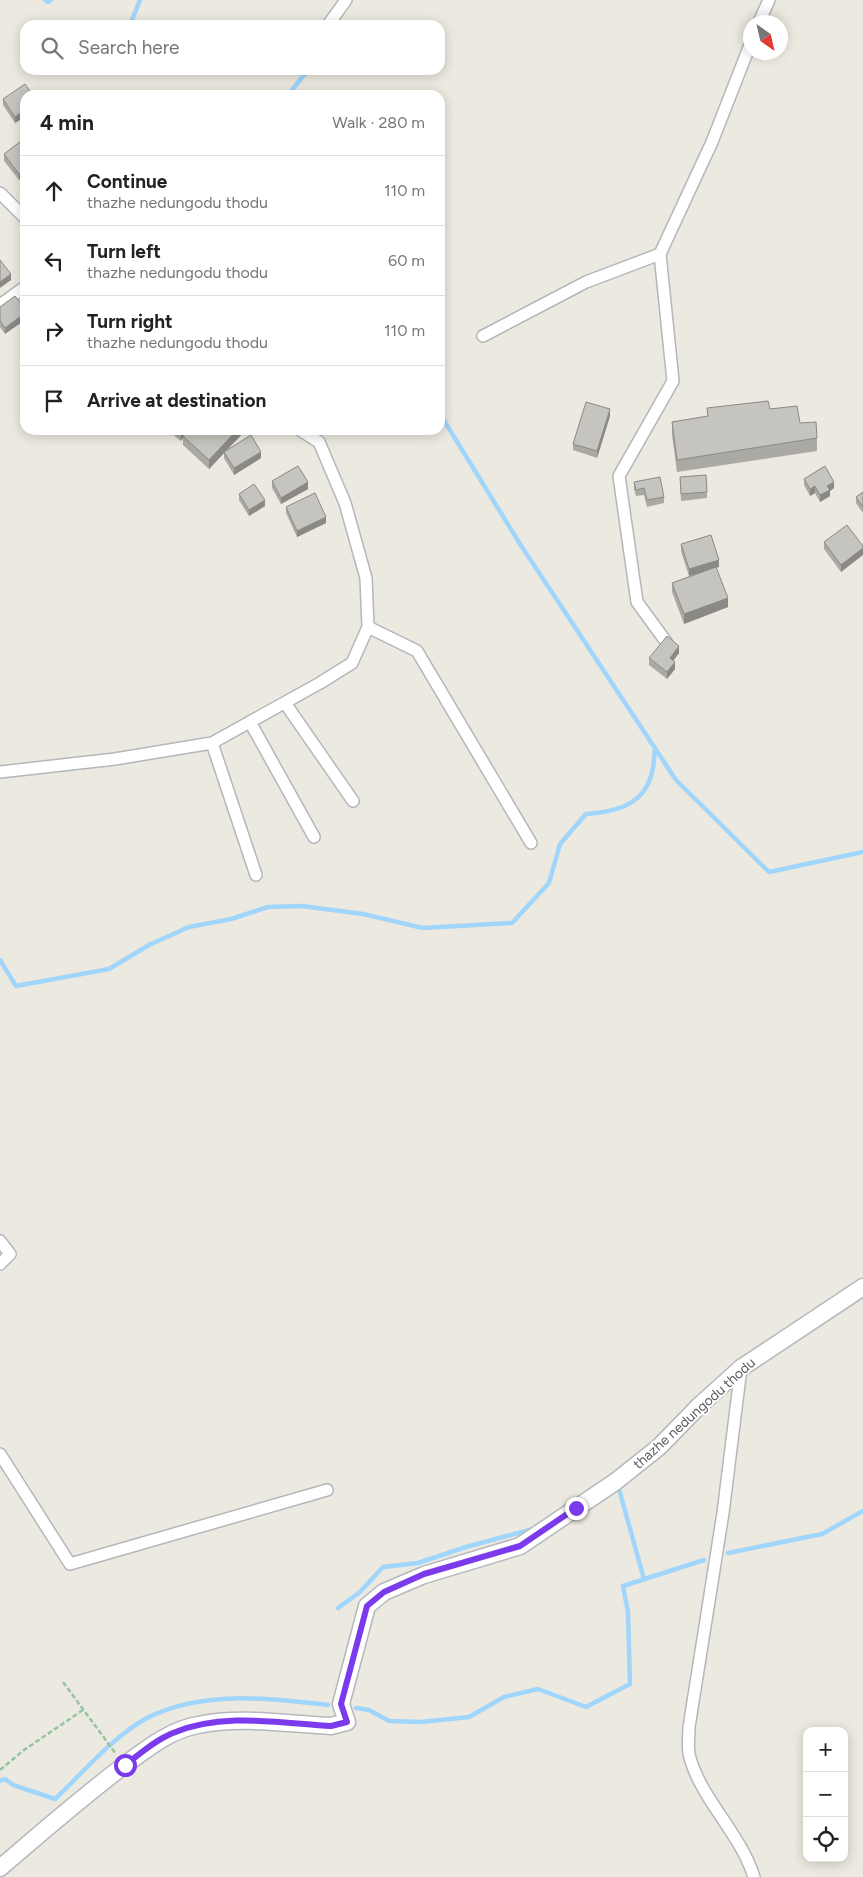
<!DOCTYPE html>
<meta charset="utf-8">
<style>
body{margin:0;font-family:Figtree,sans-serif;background:#f2f2f2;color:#222}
.controls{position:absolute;right:15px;bottom:15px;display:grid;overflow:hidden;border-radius:10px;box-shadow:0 2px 12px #0003}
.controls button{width:45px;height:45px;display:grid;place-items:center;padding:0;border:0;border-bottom:1px solid #e0e0e0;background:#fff;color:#222;font:25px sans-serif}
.compass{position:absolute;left:743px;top:15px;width:45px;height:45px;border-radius:50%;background:#fff;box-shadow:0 2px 12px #0003;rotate:146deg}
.stop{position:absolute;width:15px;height:15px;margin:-11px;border:4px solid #7c3aed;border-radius:50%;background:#fff}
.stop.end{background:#7c3aed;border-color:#fff;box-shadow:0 1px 5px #0008}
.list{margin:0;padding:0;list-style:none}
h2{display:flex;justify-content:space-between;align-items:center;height:65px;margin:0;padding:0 20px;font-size:21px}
h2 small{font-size:16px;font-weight:400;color:#767676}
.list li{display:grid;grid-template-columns:32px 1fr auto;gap:15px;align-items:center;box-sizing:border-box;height:70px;padding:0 20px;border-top:1px solid #e0e0e0}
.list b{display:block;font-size:19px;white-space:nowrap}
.list p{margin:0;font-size:16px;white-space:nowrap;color:#767676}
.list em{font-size:16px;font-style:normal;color:#767676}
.icon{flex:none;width:28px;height:28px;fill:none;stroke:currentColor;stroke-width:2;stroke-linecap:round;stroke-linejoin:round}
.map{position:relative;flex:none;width:863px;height:1877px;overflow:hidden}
.search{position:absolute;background:#fff;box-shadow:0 2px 12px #0003;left:20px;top:20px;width:425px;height:55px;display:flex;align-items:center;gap:12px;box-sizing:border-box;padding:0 18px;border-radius:15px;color:#767676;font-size:19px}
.panel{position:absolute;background:#fff;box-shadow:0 2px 12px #0003;left:20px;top:90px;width:425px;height:345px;border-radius:15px}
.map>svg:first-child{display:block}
</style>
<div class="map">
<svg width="863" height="1877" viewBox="0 0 863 1877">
<rect width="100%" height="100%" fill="#ece9e0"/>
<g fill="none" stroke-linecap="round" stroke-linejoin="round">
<path stroke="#a0d5fc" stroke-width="4.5" d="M45,0L48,2L51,0
M130,25L140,0
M159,70H160
M288,95L308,70
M440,414L520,544L676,780L769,872L863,852
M0,960L16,986L109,969L149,945L189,927L231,919L268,907L302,906L363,914L423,928L512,923L549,883L560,844L586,814C612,812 640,807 650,779C654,770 654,758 655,748
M619,1489L644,1579
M728,1553L822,1534L863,1511
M338,1608L360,1592L383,1567L418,1563L466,1547L533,1529
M356,1708L369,1710L389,1721L421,1722L469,1717L504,1697L538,1689L586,1707L630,1684L628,1612L623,1586L704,1560
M0,1781L5,1779L13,1785L55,1799C84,1772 112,1737 147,1718C202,1690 268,1698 328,1705"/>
<defs>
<path id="street" d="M759,22L769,0
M328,25L346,0
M0,193L25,218
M660,254L673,381L619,476L637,602L667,643
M0,305L25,287
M483,336L586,282L660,254L712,142L750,45
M368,627L417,651L531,843
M285,703L353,801
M250,722L314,837
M212,743L256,875
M0,772L115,759L212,743L320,683L352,663L368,627L366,578L345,503L319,442L300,430
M0,1241L10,1254L0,1264
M741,1368L723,1513L689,1727C689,1736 687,1749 690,1758C702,1800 740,1833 754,1877
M0,1454L70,1564L327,1490"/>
<path id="secondary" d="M0,1868C41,1833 82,1797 126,1764C148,1748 170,1730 198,1725C241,1716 287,1724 331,1726L347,1722L341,1704L367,1606L384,1592L424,1575L520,1546L615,1482L659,1447L699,1406L741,1368L863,1287"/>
</defs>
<use href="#street" stroke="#b3b7bb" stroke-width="14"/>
<use href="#secondary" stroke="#b4b8bd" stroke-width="19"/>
<path stroke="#96c4a2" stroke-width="2.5" stroke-dasharray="5 2.5" stroke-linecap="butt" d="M63,1682L116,1754
M0,1770L24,1750L83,1710"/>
<use href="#street" stroke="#fff" stroke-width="11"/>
<use href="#secondary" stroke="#fff" stroke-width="16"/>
</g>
<path fill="#aaa9a3" d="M32,95L15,123L3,105V99Z
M25,138L19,180L4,161V154Z
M15,296L5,334L0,327V307Z
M770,409L800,423L817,438V451L677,472L672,435V422Z
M610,416L597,458L573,450V444Z
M167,430H243V433L227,450L261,458L234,475L224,458V453L209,469L183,445V438L181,441Z
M680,477L707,492V498L681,501Z
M804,479L834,488L830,491V496L820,502L815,493L810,496L804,485Z
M272,481L308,489L281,504L272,488Z
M634,482L664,497V503L647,507L644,495L636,496L634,489Z
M863,492V513L856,503V497Z
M239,494L265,506L249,516L239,500Z
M286,507L326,523L297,537L286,513Z
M824,542L863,546L841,572L824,549Z
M681,544L719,567H716L728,607L684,624L672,592V583L701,572L689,576L681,551Z
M679,653L673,661L675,669L667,679L649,665V658Z"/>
<path fill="#8b8985" d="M25,110V117L15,123V117Z
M25,169V176L19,180V174Z
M11,274V280L0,288V282Z
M25,313V320L5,334V328Z
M610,409V416L597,458V451Z
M184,430H190L183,436V438L181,441V434Z
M237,430H243V433L209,469V460Z
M261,452V458L234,475V468Z
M308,482V489L281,504V498Z
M834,482V488L830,491V496L820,502V495L827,486Z
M815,486V493L810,496V489Z
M265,500V506L249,516V510Z
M326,517V523L297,537V531Z
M863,548V555L841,572V565Z
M719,560V567L689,576V569Z
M728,598V607L684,624V614Z
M679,646V653L670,665V658Z
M675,662V669L667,679V672Z"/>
<path fill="#c6c4be" stroke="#8b8985" d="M25,84L32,94L31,95H25V110L15,117L3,99Z
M144,92L146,95H139Z
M25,138V169L19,174L4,154Z
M0,260L11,274L0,282Z
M15,296L25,309V313L5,328L0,321V307Z
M768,401L770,409L797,406L800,423L816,422L817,438L677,460L672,422L708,416L707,408Z
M586,402L610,409L597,451L573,444Z
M176,430H184L181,434Z
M189,430H237L209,460L183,436Z
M251,435L261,452L234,468L224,452Z
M298,466L308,482L281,498L272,481Z
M825,466L834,482L827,486L830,490L820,495L815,486L810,489L804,479Z
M706,475L707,492L681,494L680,477Z
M660,477L664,497L647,500L644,488L636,490L634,482Z
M254,484L265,500L249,510L239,494Z
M863,492V507L856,497Z
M315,493L326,517L297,531L286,507Z
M847,525L863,546V548L841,565L824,542Z
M711,535L719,560L689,569L681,544Z
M716,567L728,598L684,614L672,583Z
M667,636L679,646L670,658L675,662L667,672L649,658Z"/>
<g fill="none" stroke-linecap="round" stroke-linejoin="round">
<path stroke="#7c3aed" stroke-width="6" d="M125,1765C140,1754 155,1740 173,1733C222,1712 280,1723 331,1726L347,1722L341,1704L367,1606L384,1592L424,1574L520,1546L576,1508"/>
</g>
<g text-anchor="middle" stroke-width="4" stroke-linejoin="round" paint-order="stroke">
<g font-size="14" fill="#595d61" stroke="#fff">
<text transform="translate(694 1413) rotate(-42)" y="5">thazhe nedungodu thodu</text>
</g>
</g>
</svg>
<div class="controls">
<button>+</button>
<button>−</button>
<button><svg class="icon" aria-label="locate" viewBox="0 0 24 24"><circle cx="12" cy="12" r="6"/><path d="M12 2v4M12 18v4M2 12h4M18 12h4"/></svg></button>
</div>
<svg class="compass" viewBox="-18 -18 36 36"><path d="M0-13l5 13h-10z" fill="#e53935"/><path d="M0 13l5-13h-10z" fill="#767676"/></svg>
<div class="stop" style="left:125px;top:1765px"></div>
<div class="stop end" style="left:576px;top:1508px"></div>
<div class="search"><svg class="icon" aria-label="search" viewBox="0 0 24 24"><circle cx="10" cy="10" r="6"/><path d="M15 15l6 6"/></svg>Search here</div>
<section class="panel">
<h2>4 min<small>Walk · 280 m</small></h2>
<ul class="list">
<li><svg class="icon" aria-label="ahead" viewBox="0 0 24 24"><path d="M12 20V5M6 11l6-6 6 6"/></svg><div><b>Continue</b><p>thazhe nedungodu thodu</p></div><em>110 m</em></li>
<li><svg class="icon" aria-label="left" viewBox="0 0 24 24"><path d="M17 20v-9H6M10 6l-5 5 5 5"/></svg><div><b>Turn left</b><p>thazhe nedungodu thodu</p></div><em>60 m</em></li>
<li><svg class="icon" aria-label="right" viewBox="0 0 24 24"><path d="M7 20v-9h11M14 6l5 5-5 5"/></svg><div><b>Turn right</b><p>thazhe nedungodu thodu</p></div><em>110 m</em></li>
<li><svg class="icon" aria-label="arrive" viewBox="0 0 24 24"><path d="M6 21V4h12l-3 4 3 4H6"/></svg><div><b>Arrive at destination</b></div></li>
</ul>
</section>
</div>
